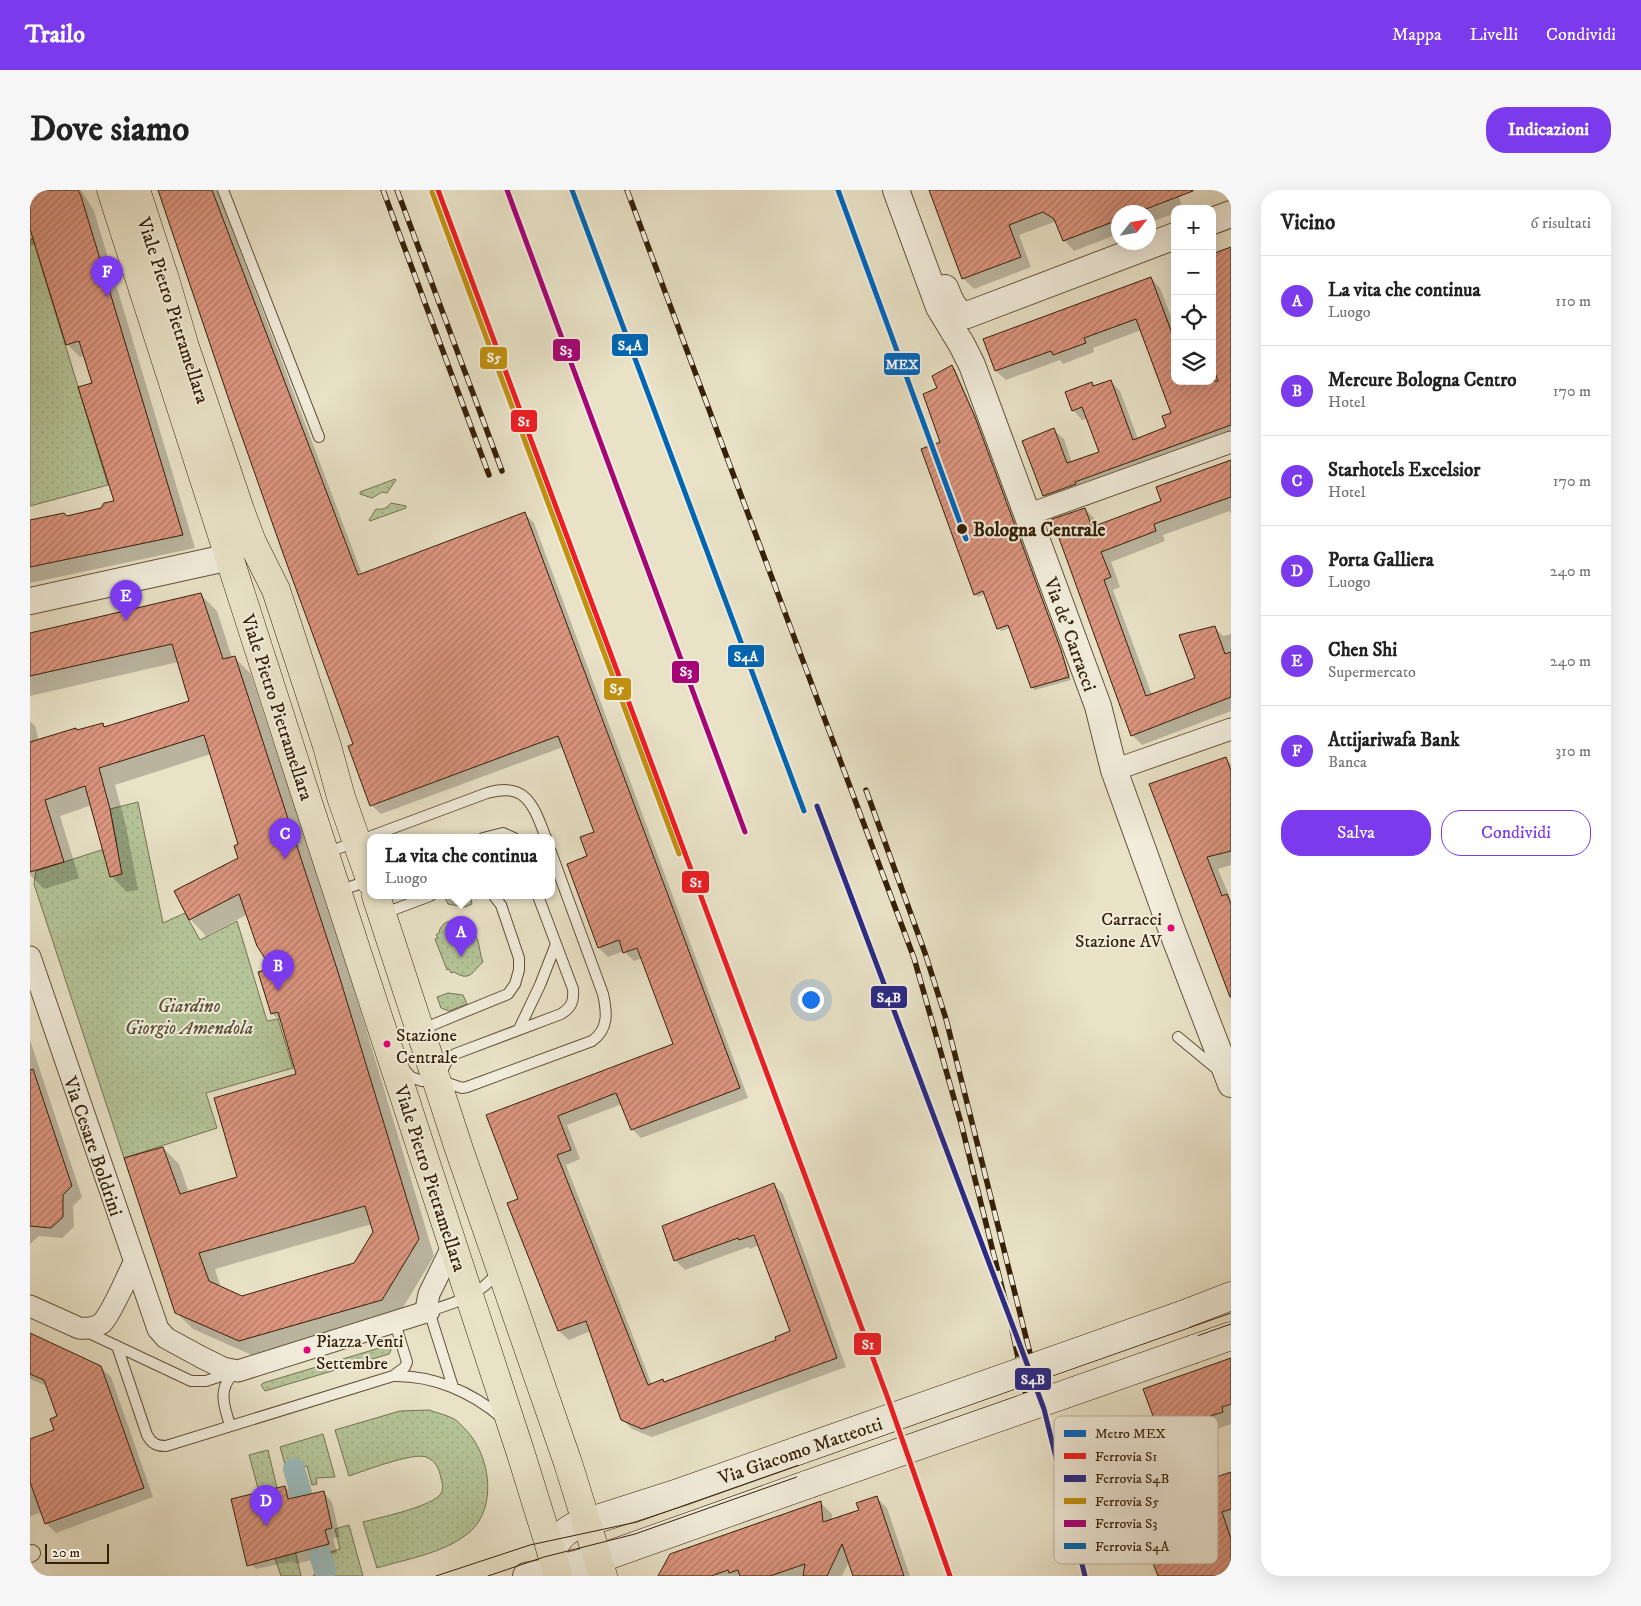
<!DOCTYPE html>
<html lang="it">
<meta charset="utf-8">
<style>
body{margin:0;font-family:"IM FELL DW Pica",serif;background:#f6f6f6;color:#222}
.controls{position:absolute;right:15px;top:15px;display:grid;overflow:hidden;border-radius:10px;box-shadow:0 5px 20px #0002}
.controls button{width:45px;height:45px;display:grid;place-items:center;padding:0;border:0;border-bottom:1px solid #e0e0e0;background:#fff;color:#222;font:25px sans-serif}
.compass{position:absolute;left:1081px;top:15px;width:45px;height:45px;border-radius:50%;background:#fff;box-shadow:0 5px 20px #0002;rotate:59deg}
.scale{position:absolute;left:15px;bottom:12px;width:64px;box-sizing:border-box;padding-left:5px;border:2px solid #352008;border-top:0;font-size:14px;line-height:18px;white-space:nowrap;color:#352008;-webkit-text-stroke:4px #f1ecdb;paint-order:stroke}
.you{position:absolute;left:780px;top:809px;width:18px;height:18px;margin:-12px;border:4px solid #fff;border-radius:50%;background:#1a73e8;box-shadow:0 0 0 8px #1a73e833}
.badge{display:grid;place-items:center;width:32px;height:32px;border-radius:50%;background:#7c3aed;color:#fff;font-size:16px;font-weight:700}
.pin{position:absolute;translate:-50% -41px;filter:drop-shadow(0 1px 2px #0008)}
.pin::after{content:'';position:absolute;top:26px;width:18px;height:15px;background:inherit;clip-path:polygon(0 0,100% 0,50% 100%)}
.popup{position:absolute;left:337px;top:644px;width:188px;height:65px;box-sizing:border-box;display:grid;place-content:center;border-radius:10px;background:#fff;filter:drop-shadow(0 1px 4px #0005);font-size:16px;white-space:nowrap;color:#767676}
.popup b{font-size:19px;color:#222}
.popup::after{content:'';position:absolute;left:50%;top:100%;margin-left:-10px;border:10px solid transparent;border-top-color:#fff}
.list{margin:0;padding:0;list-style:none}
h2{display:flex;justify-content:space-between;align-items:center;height:65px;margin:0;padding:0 20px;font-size:21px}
h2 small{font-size:16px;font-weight:400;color:#767676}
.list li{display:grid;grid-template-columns:32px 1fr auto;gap:15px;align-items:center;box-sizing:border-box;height:90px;padding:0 20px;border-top:1px solid #e0e0e0}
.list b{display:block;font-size:19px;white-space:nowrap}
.list p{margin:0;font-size:16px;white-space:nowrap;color:#767676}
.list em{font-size:16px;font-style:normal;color:#767676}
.actions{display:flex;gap:10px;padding:15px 20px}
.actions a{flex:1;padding:11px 0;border:1px solid #7c3aed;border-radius:20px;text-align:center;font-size:18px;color:#7c3aed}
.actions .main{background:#7c3aed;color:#fff}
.icon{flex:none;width:28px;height:28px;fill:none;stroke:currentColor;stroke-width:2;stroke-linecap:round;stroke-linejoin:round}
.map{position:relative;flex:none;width:1201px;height:1386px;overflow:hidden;border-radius:20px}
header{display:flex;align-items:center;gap:30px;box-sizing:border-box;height:70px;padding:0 25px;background:#7c3aed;color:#fff}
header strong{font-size:24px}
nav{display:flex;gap:28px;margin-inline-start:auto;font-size:18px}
.intro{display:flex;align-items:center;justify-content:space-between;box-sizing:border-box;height:120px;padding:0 30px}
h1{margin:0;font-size:35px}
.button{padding:12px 22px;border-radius:20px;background:#7c3aed;color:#fff;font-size:18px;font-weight:700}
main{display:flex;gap:30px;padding:0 30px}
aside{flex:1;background:#fff;border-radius:20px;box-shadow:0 5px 20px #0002}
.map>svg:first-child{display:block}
</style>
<header>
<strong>Trailo</strong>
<nav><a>Mappa</a><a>Livelli</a><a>Condividi</a></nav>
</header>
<div class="intro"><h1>Dove siamo</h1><a class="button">Indicazioni</a></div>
<main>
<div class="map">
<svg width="1201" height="1386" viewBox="0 0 1201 1386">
<defs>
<pattern id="grass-dots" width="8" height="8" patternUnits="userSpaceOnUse" patternTransform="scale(1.25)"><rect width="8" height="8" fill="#b4c498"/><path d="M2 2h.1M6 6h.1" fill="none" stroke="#9ba882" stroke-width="1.8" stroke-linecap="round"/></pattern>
<pattern id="building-hatch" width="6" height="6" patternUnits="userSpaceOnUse" patternTransform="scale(1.25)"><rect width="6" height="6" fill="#dd9680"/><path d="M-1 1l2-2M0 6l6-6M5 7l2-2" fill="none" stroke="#b47a67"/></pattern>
</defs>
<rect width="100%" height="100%" fill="#e9e2c7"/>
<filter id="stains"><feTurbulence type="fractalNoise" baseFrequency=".004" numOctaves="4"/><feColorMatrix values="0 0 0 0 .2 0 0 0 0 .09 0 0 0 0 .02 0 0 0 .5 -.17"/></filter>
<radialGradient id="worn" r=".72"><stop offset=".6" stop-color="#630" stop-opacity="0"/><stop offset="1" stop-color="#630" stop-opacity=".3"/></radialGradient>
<path fill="url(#grass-dots)" stroke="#747250" d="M3,49L78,295L0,316V50Z
M365,289L366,290L357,303L352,302L342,308L330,304V302Z
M361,313L376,316V318L340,331L339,330L346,319C353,320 357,318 361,313Z
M108,612L133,733L155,723L170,750L207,731L237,831L248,829L263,878L176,903L187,938L94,968L4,694L6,681L87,655L80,619Z
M414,706H440L442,714L435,717L418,714Z
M425,730L435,734L438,733C440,740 446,744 448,751C450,758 450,765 453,772C443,780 441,793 424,782L421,783L419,779L417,780L405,749L408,748L406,745L409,743C410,735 416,731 425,730Z
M418,803L433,805L437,814L419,821L411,818L407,807Z
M356,1156L360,1157L361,1160L359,1164L235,1201L231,1195L233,1193Z
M399,1220C407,1223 417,1225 424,1229C428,1231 432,1236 435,1239C461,1265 469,1321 436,1345C411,1364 376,1369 347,1378L333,1332C352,1327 395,1318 409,1306C414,1301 413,1295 411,1288C409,1279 406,1271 396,1267C383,1262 334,1281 319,1286L305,1240L370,1221Z
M293,1244L305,1287L286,1288L287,1294L282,1295L277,1276L257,1281L250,1257Z
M238,1260L247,1298L229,1302L219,1265Z
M319,1335L333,1386H284L283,1385L300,1379L295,1364L310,1359L305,1339Z
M265,1360L271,1386H251L244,1365Z"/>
<path fill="#0003" fill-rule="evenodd" d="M0,0H51L64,21L165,358L0,393V331L37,327L72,319L85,312L64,194L55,166L50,167L37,154L6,54L0,56Z
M130,0H187L332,384L495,324L504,333L718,908L611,948L602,939L592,914L537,935L550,969L536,975L622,1195L635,1193L748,1151L761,1142L729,1055L720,1059L718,1057L655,1080L645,1070L744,995L753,1004L816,1177L622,1247L602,1239L592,1229L561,1141L539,1150L529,1141L479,1014L490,1010L458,926L645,855L612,768L604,771L594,761L578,767L569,758L538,674L559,666L566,643L533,557L351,624L341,615L325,555Z
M900,0H1150L1147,1L1153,19H1145V23L1118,33V22H1088V44L1044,61L1034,50L1028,34L1024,32L989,45L1001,77L944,99L933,88Z
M1121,88L1130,98L1145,137V191H1182V170L1201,164V247L1024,315L1014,305L1024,240L1034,249L1042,273L1070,262L1058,228L1052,230L1043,220L1062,194L1065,197L1080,191L1090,201L1108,249L1138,238L1143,223L1111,140L1063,158L1064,162L1033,174L1030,170L976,190L966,181L955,150Z
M922,177L925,179L948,231L1033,463L1041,490L1005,500L1002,497L980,438L971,441L968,438L955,404L948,407L945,404L912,253L908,199Z
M1201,271V325L1200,321L1133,345L1135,351L1081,372L1090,397L1083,400L1122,505L1167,489L1184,437L1193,446L1201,444V521L1112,555L1102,545L1055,319L1065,329L1067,336L1133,312Z
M171,405L187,421L202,468H205L221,484L324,799L404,1066L368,1126L226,1167L163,1139L146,1122L133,958L149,974L159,1003L208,988L268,885L254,835L242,823V779L218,724L176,746L160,729L210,668V655L181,564L85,595L96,636L108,700L97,702L81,686L62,615L30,626L49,688L14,699L0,685V531L5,536L9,551L72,534L76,538L160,511L148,472L0,506V444ZM342,1034L345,1043L324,1074L212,1107L191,1098L185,1079Z
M1195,568L1201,574V675L1188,679L1201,710V802L1121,595Z
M0,850L52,1007L43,1016L44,1037L32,1048L9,1046L0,1054Z
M0,1145L70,1177L81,1187L123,1307L26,1343L16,1333L12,1322L0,1326V1250L26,1241L28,1227L17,1196L0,1189Z
M1201,1170V1234L1166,1246L1169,1255L1145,1264L1134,1253Z
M1201,1283V1386H1129L1125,1285L1137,1297L1140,1305Z
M255,1297L264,1306V1309L294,1303L302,1312L310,1347L303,1348L307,1363L266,1374L263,1371L226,1379L217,1371Z
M846,1307L857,1318L880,1386H824L819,1371L812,1386H629L791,1313L802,1324V1331L830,1321Z"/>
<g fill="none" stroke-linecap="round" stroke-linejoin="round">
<path stroke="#9abcbd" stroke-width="22" d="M264,1279L276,1320
M279,1329L295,1381"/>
</g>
<path fill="url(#building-hatch)" stroke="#352008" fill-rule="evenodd" d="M0,0H48L51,6L153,345L0,377V330L34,323L37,326L71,318L74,313L84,311L48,197L62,193L49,151L36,155L0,39Z
M128,0H182L328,385L495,322L710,898L601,940L586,903L528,926L541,960L527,965L618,1195L633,1189L634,1192L746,1150L745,1147L760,1141L724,1045L709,1050L708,1048L644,1071L632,1036L744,993L807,1168L612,1239L591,1230L556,1131L528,1141L477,1013L488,1009L456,925L643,854L607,758L593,763L589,750L568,758L537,674L557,666L550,647L564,642L528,546L340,616L318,556L323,554L254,366L201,216Z
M899,0H1163V1L1108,22H1088V30L1033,51L1024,29L1013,22L979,35L991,67L932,89Z
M1201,57V235L1045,292L1046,294L1013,306L992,251L1024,238L1037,273L1069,262L1052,217L1042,221L1035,202L1062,192L1063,196L1081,190L1103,250L1136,237L1132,226L1141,223L1106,129L1054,148L1056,153L1023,165L1021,161L965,181L953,149L1121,87L1145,151V191H1188L1182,175V64Z
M922,175L945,227L1031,460L1039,487L1001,498L978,435L967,439L953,401L944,405L891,259L910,252L893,204L907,198L902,186Z
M1201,270V307L1124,334L1126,341L1071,362L1081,387L1074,390L1116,506L1165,488L1149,445L1185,436L1195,464L1201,462V507L1101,546L1022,329L1055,318L1062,337L1131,311L1126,297Z
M171,403L193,469L205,466L308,782L389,1049L352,1110L209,1151L145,1123L94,968L133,957L150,1004L207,987L184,908L266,884L248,822L241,824L228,782L241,778L227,756L209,704L159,730L144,701L208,668L204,656L208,654L174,545L69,578L80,619L92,684L80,687L55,596L15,610L34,672L0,682V552L46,538L47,540L73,533L74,537L159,511L142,454L0,486V443ZM335,1016L343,1042L324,1073L212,1106L179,1091L169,1063Z
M1196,567L1201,581V661L1177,667L1192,706L1197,704L1201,714V807H1200L1119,594Z
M3,879L42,996L33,1005V1027L21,1038L0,1036V880Z
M0,1143L71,1176L114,1298L15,1334L0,1292V1249L24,1240L20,1229L27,1226L14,1190L0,1184Z
M1201,1168V1214L1192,1217L1193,1222L1155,1234L1159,1244L1133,1253L1113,1199Z
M1201,1282V1319L1192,1322L1201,1349V1386H1128L1093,1297L1126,1284L1134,1305Z
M255,1296L258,1309L294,1301L302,1338L295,1340L299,1354L217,1376L201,1309Z
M847,1306L874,1386H823L812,1354L797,1386H773L775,1374L740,1386H710L708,1380L699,1383L698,1380L681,1386H628L640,1364L791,1311L793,1332L829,1320L826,1313Z"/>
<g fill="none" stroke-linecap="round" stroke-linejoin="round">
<defs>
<path id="service" d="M193,0L289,247
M453,648L473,643L484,648
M296,663L457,603C497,591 504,617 516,648
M309,701L340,690
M352,724L400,706
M489,839L510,795L526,754
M390,840L478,804L485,794L489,780V768L471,715L464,706
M1148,847L1189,881
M373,878L381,887L392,891L406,889L432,898L437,897L562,851C579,839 577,822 573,804L521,662
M410,885L418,869L425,864L531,824C542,817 544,811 543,799L508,706
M57,1142L161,1191H176L200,1183
M87,1156L117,1245C122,1254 127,1256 136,1256L363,1186C403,1185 442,1202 472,1228
M363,1186L375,1177L377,1172L365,1133
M423,1197L399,1121C425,1113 452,1105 468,1081
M200,1235C194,1217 187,1197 205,1183"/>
<path id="pedestrian" d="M0,1364L2,1363"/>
<path id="minor" d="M997,325L1201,252
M1084,580L1201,539
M0,767L128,1139L136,1148L171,1167L193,1178L208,1181L399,1121L397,1114L399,1104L423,1055
M0,1116L49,1138C57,1139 65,1138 72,1133C82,1123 97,1086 104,1073"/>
<path id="tertiary" d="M866,0L909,117L932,155L942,175L1068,516L1084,580L1141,738L1201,894
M1182,31L1201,24
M915,98C920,109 923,122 937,125L1145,46
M0,411L200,367
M496,1386L526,1380"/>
<path id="secondary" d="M1152,1125L1201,1106
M1164,1159L1201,1146
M522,1365C525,1351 532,1343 545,1336L651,1302L767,1261
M526,1380L568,1369L779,1294"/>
<path id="primary" d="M81,0L275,603L491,1264L518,1351L528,1386
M106,0L135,89L155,157L210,320L222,352L246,400L297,556L311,607L341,692
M346,706L430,962L538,1273L573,1386"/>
</defs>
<use href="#service" stroke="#625038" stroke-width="12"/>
<use href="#pedestrian" stroke="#625038" stroke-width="18"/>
<use href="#minor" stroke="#625038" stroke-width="23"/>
<use href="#tertiary" stroke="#625038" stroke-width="28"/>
<use href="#secondary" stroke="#352008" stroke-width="29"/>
<use href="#primary" stroke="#352008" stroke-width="29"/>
<use href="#service" stroke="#f1ecdb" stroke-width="10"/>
<use href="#pedestrian" stroke="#f1ecdb" stroke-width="16"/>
<use href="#minor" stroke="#f1ecdb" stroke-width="21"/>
<use href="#tertiary" stroke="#f1ecdb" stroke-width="26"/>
<use href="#secondary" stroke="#f1ecdb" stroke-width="28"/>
<use href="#primary" stroke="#e9e2c7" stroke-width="28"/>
<path stroke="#352008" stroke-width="1" d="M406,1386L500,1355L607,1332L1201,1123
M458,1386L514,1367L605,1344L1201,1134"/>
<defs>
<path id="rail" d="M353,0L459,285
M367,0L472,281
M597,0L884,768L931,933L980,1130L999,1219
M836,600L895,763L916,829L1014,1219"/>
</defs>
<use href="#rail" stroke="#352008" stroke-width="5.5"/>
<use href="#rail" stroke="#f1ecdb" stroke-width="4" stroke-dasharray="11" stroke-linecap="butt"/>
<defs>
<path id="secondary-bridge" d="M767,1261L1152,1125
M779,1294L1164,1159"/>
</defs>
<use href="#secondary-bridge" stroke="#352008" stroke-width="29" stroke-linecap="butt"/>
<use href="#secondary-bridge" stroke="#f1ecdb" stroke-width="28"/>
<defs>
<path id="rail-1" d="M408,0L857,1206L920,1386"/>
<path id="rail-2" d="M787,616L1014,1219L1055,1386"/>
<path id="rail-3" d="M402,2L649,664"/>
<path id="rail-4" d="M477,0L715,642"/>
<path id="rail-5" d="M542,0L774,621"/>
</defs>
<use href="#rail-1" stroke="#f1ecdb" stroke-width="9"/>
<use href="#rail-2" stroke="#f1ecdb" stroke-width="9"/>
<use href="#rail-3" stroke="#f1ecdb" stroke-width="9"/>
<use href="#rail-4" stroke="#f1ecdb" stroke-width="9"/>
<use href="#rail-5" stroke="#f1ecdb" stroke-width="9"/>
<use href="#rail-1" stroke="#ed1d24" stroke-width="5"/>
<use href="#rail-2" stroke="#2a2a86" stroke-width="5"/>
<use href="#rail-3" stroke="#c19110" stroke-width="5"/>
<use href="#rail-4" stroke="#a50575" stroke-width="5"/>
<use href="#rail-5" stroke="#0066b3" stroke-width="5"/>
<defs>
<path id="metro-1" d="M808,0L936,349"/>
</defs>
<use href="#metro-1" stroke="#f1ecdb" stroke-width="9"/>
<use href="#metro-1" stroke="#0065bd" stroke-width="5"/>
</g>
<circle fill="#352008" stroke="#f1ecdb" stroke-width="2" cx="932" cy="339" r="6"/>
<g fill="#e5007d" stroke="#f1ecdb" stroke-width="2">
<circle cx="1141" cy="738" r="4.5"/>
<circle cx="357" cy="854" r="4.5"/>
<circle cx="277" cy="1160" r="4.5"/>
</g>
<g text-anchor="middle" stroke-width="4" stroke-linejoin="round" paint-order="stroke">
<g font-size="18" fill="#352008" stroke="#f1ecdb" text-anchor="start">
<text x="1132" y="735" text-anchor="end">Carracci<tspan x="1132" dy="22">Stazione AV</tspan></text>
<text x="366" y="851">Stazione<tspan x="366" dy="22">Centrale</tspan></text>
<text x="286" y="1157">Piazza Venti<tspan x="286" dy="22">Settembre</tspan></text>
</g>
<g font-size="19" fill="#352008" stroke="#f1ecdb">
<text transform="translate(144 120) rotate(72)" y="7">Viale Pietro Pietramellara</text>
<text transform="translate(1041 444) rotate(70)" y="7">Via de' Carracci</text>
<text transform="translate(248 517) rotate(72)" y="7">Viale Pietro Pietramellara</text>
<text transform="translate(64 956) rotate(71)" y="7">Via Cesare Boldrini</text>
<text transform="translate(401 988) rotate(72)" y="7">Viale Pietro Pietramellara</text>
<text transform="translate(770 1260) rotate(-19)" y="7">Via Giacomo Matteotti</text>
</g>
<g font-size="19" font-weight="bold" fill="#352008" stroke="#f1ecdb" text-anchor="start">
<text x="943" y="346">Bologna Centrale</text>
</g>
<g font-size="19" font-style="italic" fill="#5b5133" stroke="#f1ecdb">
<text x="159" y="822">Giardino<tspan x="159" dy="22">Giorgio Amendola</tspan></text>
</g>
</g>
<rect x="1024" y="1226" width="164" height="148" rx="8" fill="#f1ecdb" stroke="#b9af9c" stroke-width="1"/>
<rect x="1034" y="1240" width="22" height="7" fill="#0065bd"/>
<rect x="1034" y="1263" width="22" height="6" fill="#ed1d24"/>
<rect x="1034" y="1285" width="22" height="7" fill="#2a2a86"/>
<rect x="1034" y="1308" width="22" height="6" fill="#c19110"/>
<rect x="1034" y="1330" width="22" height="7" fill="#a50575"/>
<rect x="1034" y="1353" width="22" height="6" fill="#0066b3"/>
<g font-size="14" fill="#352008">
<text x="1065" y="1248">Metro MEX</text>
<text x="1065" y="1271">Ferrovia S1</text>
<text x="1065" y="1293">Ferrovia S4B</text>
<text x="1065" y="1316">Ferrovia S5</text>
<text x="1065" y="1338">Ferrovia S3</text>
<text x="1065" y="1361">Ferrovia S4A</text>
</g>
<g stroke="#f1ecdb" stroke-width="2">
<rect x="581" y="143" width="38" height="24" rx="5" fill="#0066b3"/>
<rect x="522" y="148" width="29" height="24" rx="5" fill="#a50575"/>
<rect x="449" y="156" width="29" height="24" rx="5" fill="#c19110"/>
<rect x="853" y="162" width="38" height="24" rx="5" fill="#0065bd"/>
<rect x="480" y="219" width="28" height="24" rx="5" fill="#ed1d24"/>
<rect x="697" y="454" width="38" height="24" rx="5" fill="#0066b3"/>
<rect x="641" y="470" width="29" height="24" rx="5" fill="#a50575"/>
<rect x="573" y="487" width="29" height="24" rx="5" fill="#c19110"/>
<rect x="651" y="680" width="29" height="24" rx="5" fill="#ed1d24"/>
<rect x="840" y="795" width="38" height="24" rx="5" fill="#2a2a86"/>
<rect x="823" y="1142" width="29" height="24" rx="5" fill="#ed1d24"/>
<rect x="984" y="1177" width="38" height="24" rx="5" fill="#2a2a86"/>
</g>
<g font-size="14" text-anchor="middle" font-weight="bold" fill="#fff">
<text x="600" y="160">S4A</text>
<text x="536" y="165">S3</text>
<text x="464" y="172">S5</text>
<text x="872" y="179">MEX</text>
<text x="494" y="236">S1</text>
<text x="716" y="471">S4A</text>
<text x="656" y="486">S3</text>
<text x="587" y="503">S5</text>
<text x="666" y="697">S1</text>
<text x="859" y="812">S4B</text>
<text x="838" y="1159">S1</text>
<text x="1003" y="1194">S4B</text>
</g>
<rect width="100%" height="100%" filter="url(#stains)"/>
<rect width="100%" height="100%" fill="url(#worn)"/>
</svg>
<div class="controls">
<button>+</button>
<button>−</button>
<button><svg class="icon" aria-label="locate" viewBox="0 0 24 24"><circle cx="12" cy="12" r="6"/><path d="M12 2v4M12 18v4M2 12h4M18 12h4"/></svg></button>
<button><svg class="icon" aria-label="layers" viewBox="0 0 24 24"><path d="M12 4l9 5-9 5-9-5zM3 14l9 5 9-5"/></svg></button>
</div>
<svg class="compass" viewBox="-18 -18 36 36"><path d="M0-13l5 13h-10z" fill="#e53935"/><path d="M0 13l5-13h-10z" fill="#767676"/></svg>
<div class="scale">20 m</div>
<div class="you"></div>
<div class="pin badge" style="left:431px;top:767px">A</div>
<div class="popup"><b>La vita che continua</b>Luogo</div>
<div class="pin badge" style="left:248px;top:801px">B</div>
<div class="pin badge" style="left:255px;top:669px">C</div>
<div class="pin badge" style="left:236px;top:1336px">D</div>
<div class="pin badge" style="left:96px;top:431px">E</div>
<div class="pin badge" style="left:77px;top:107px">F</div>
</div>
<aside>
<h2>Vicino<small>6 risultati</small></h2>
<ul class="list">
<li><span class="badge">A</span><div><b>La vita che continua</b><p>Luogo</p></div><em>110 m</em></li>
<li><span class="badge">B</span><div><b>Mercure Bologna Centro</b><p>Hotel</p></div><em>170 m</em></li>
<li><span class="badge">C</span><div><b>Starhotels Excelsior</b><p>Hotel</p></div><em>170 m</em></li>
<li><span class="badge">D</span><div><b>Porta Galliera</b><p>Luogo</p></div><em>240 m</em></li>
<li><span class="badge">E</span><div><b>Chen Shi</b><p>Supermercato</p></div><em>240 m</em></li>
<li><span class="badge">F</span><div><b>Attijariwafa Bank</b><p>Banca</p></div><em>310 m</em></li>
</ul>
<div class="actions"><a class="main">Salva</a><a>Condividi</a></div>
</aside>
</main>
